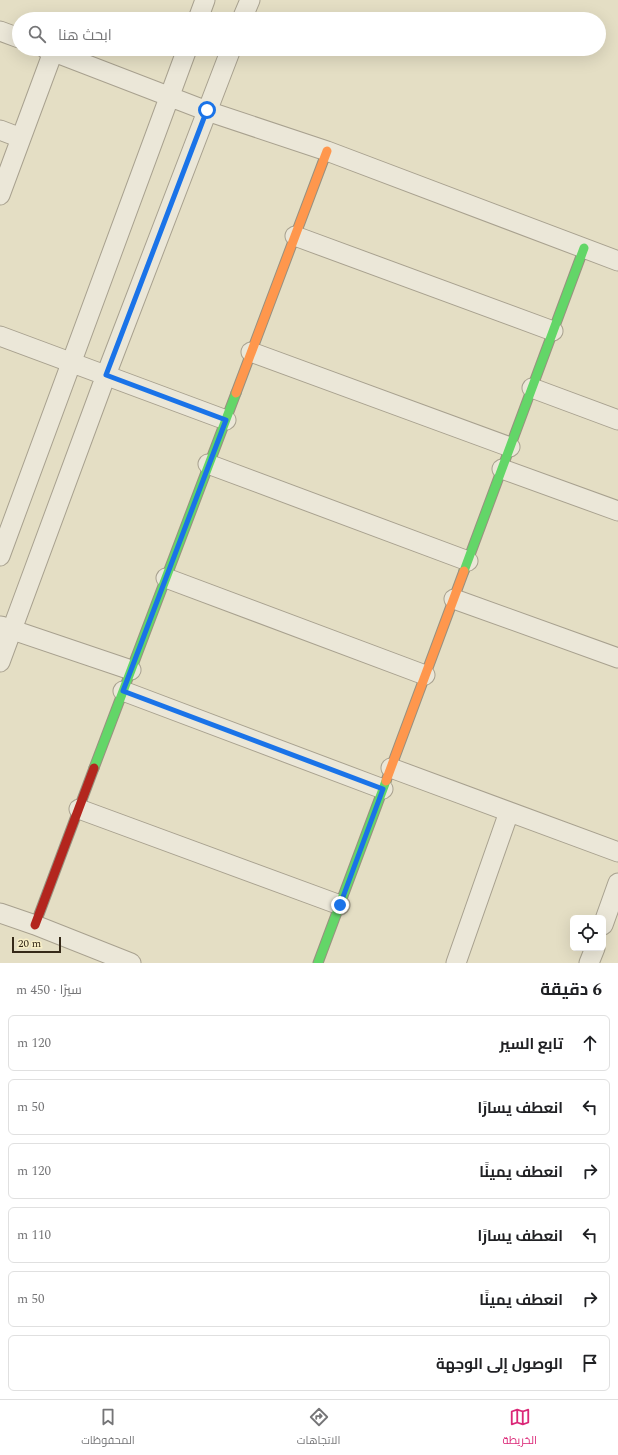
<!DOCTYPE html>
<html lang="ar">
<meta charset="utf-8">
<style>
body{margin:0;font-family:Spectral,Cairo,serif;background:#f6f6f6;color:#202124;direction:rtl}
.controls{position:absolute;right:12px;bottom:12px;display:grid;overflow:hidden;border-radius:6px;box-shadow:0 4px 16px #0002}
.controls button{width:36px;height:36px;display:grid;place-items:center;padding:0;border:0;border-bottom:1px solid #e0e0e0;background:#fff;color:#202124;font:20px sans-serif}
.scale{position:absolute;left:12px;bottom:10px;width:49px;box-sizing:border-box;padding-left:4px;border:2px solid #352918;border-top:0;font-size:11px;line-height:14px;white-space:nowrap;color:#352918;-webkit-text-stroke:3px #f8efc7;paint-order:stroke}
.stop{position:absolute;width:12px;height:12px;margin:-9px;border:3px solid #1a73e8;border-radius:50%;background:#fff}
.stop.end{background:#1a73e8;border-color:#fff;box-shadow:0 1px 4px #0008}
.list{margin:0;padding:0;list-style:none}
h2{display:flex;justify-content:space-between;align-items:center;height:52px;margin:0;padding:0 16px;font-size:17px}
h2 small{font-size:13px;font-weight:400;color:#757577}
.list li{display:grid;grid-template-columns:26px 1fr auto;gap:12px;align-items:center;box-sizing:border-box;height:56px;margin:0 8px 8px;padding:0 8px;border:1px solid #e0e0e0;border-radius:6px}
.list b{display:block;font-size:15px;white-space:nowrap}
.list em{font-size:13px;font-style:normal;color:#757577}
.icon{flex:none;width:22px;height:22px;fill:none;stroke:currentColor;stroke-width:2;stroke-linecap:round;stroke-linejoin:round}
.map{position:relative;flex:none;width:618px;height:963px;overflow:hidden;direction:ltr}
.search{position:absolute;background:#fff;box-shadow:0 4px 16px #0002;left:12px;right:12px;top:12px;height:44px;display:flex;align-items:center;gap:10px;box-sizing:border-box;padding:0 14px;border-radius:22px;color:#757577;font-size:15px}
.sheet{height:436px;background:#fff}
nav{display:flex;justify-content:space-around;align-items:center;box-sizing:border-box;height:56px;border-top:1px solid #e0e0e0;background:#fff;font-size:11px;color:#757577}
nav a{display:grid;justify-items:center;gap:2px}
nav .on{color:#db2777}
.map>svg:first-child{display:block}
</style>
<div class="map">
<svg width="618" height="963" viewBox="0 0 618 963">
<rect width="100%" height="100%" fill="#e4dec4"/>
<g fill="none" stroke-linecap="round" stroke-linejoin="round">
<defs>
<path id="street" d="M198,19L205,0
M242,19L250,0
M0,31L19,38
M46,49L207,111L327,151L618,261
M0,130L21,138
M0,195L53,52
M295,236L553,331
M0,336L226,420
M251,352L510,447
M532,388L618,420
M208,464L468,561
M502,469L618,511
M0,556L187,49
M166,578L425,675
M454,599L618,658
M1,626L131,670
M0,662L106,375L231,49
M123,691L383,789
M391,768L618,852
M79,809L340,905
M0,913L35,925L131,963
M603,925L618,883
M456,963L509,812
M589,963L595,948"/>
<path id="fast" d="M464,571L584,248
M94,768L236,393
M318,963L386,781"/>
<path id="slow" d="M236,393L327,151
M386,781L464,571"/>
<path id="jam" d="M35,925L94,768"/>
</defs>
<use href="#street" stroke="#a8a18f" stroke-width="21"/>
<use href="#fast" stroke="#98907f" stroke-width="11"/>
<use href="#slow" stroke="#98907f" stroke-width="11"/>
<use href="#jam" stroke="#98907f" stroke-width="11"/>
<use href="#street" stroke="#ebe7d8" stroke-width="19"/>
<use href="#fast" stroke="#63d668" stroke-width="9"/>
<use href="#slow" stroke="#ff974d" stroke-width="9"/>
<use href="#jam" stroke="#b3261e" stroke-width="9"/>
</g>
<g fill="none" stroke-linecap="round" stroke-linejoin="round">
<path stroke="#1a73e8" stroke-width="5" d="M207,110L106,375L226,420L123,691L383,789L340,905"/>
</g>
</svg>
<div class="controls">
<button><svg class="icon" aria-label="locate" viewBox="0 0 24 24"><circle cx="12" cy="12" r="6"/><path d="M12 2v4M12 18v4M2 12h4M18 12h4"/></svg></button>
</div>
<div class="scale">20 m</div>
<div class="stop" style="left:207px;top:110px"></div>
<div class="stop end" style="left:340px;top:905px"></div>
<div class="search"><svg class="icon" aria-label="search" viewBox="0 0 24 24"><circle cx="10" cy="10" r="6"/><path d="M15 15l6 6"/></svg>ابحث هنا</div>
</div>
<section class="sheet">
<h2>6 دقيقة<small>سيرًا · 450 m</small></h2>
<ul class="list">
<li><svg class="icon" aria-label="ahead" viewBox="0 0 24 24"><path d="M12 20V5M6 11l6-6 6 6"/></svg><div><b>تابع السير</b></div><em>120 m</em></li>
<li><svg class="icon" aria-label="left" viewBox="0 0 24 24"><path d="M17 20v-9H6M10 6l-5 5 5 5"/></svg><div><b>انعطف يسارًا</b></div><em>50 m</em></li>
<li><svg class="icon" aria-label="right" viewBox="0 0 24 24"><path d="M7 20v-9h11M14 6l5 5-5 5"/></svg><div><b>انعطف يمينًا</b></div><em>120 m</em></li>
<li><svg class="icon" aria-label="left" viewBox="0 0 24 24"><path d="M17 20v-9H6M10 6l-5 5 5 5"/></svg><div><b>انعطف يسارًا</b></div><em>110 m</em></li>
<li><svg class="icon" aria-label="right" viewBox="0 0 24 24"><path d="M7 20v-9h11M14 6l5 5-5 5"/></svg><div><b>انعطف يمينًا</b></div><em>50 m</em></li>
<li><svg class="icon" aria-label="arrive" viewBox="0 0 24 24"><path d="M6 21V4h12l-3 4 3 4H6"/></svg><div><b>الوصول إلى الوجهة</b></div></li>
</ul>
</section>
<nav>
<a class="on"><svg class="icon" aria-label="map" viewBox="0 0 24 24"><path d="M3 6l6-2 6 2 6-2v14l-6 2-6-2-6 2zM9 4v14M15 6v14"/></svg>الخريطة</a>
<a><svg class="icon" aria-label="directions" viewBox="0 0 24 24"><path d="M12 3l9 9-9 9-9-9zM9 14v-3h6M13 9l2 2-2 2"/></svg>الاتجاهات</a>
<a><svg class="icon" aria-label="saved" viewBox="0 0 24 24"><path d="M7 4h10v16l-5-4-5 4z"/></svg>المحفوظات</a>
</nav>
